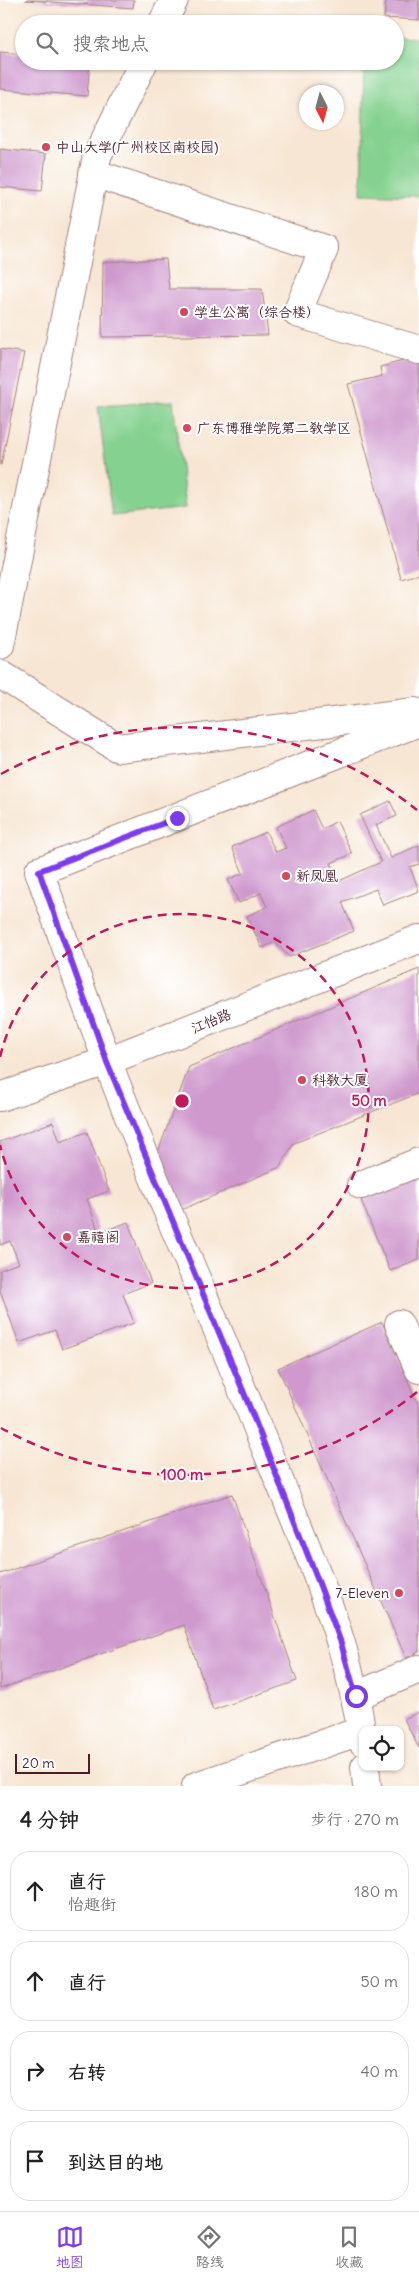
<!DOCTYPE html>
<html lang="zh">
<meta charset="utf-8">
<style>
body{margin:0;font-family:Delius,"LXGW WenKai TC",sans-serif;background:#f6f6f6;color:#222}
.controls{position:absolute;right:15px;bottom:15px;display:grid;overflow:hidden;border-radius:10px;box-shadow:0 1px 4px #0004}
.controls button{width:45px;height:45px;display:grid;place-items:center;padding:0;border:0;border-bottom:1px solid #e0e0e0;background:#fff;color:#222;font:25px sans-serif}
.compass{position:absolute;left:299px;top:85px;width:45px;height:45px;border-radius:50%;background:#fff;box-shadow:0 1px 4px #0004;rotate:174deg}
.scale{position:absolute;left:15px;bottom:12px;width:75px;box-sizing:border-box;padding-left:5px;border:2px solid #4a1f2b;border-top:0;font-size:14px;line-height:18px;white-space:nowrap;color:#4a1f2b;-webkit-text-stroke:4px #fff;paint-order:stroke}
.stop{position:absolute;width:15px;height:15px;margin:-11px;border:4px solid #7c3aed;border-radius:50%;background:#fff}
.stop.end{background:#7c3aed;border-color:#fff;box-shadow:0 1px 5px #0008}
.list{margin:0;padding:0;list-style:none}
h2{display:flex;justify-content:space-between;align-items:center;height:65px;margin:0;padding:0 20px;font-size:21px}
h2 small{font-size:16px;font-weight:400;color:#767676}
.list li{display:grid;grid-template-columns:32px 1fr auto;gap:15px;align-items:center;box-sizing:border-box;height:80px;margin:0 10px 10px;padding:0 10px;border:1px solid #e0e0e0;border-radius:20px}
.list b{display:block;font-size:19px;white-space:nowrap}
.list p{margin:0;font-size:16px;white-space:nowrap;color:#767676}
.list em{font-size:16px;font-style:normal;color:#767676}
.icon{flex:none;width:28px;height:28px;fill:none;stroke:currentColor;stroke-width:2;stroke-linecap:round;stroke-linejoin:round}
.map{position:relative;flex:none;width:419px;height:1786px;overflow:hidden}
.search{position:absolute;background:#fff;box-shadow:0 1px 4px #0004;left:15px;right:15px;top:15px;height:55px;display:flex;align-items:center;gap:12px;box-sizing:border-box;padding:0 18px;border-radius:28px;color:#767676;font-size:19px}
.sheet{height:425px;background:#fff}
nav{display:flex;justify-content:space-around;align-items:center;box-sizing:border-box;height:70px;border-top:1px solid #e0e0e0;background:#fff;font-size:14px;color:#767676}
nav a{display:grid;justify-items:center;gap:2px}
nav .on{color:#7c3aed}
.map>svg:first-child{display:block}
</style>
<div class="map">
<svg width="419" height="1786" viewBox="0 0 419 1786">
<rect width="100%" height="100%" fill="#fff"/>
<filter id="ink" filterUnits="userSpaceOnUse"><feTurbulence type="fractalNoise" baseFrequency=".02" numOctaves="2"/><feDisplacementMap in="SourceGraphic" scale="10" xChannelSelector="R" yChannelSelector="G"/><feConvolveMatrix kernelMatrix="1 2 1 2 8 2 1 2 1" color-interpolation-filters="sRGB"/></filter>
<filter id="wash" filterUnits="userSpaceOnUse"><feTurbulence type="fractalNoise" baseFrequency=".0096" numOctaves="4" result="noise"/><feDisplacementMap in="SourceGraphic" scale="20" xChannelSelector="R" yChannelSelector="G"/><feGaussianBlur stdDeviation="1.12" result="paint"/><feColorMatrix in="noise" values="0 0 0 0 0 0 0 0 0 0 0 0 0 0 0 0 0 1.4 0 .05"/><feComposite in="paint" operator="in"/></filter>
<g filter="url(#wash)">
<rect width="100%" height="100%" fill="#f7e6d3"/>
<path fill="#85d290" stroke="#68785e" d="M395,37L419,38V196L361,194L364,61H395Z
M173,401L186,508L112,516L98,406Z"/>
<g id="blocks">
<path fill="#cf99ce" d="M25,0H134L133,8Z
M386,0H419V20L384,18Z
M0,52L24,54V61H90L87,96L0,89Z
M0,149L46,154L42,191L0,187Z
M166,259L169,289H262L268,335L102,337L103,262Z
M0,349L24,353L1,465H0Z
M415,358L419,366V574L401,579L348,384L382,376L380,367Z
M390,801L397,816L376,825L391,858L419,845V864L410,867L419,891L383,905L376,889L342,902L354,931L289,957L275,942L262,948L247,916L267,907L261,893L239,903L228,880L243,873L232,847L266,832L276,852L286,848L276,827L313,810L322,829L337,821L352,854L331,863L339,881L381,862L360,815Z
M419,969V1093L294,1143L280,1167L181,1210L157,1155L189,1067Z
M53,1122L60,1142L87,1132L109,1191L87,1199L99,1233L128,1222L151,1283L123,1294L134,1323L62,1349L55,1330L19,1343L0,1291V1270L19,1263L10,1241L0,1245V1142Z
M419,1177V1260L390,1271L361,1200Z
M382,1322L419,1406V1652L406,1658L278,1368Z
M232,1494L297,1681L213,1710L184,1625L0,1689V1574Z
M419,1712V1748L404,1719Z"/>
</g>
</g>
<g filter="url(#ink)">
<use href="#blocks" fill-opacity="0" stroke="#a0827f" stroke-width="1"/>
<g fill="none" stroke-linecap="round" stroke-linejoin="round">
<defs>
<path id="minor" d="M162,24L174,0
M93,173L324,249L297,313L419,350
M0,645L97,156L144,61
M0,674L118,748L415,712
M0,1097L107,1061L419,939
M361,1185L419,1162
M399,1324L419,1369
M356,1696L419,1669
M363,1742C348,1631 297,1527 256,1424C208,1302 153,1183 107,1060C83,997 62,934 39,871L419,722
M365,1767L367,1786
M196,1786L361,1731"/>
</defs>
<use href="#minor" stroke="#a0827f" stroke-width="30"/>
<use href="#minor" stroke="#fff" stroke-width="28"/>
</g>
</g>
<g fill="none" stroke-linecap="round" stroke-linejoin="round" filter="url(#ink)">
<path stroke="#7c3aed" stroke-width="6" d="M177,818L39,871L107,1062L244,1393L320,1586L341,1643L356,1696"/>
</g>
<g fill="none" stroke="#c2185b" stroke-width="2.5" stroke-dasharray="9 6">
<path d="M0 1057A187 187 0 1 1 0 1145"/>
<path d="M417 1392A374 374 0 0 1 1 1428M1 774A374 374 0 0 1 417 810"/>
</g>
<g fill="#d1495b" stroke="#fff" stroke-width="2">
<circle cx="46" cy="147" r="5"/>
<circle cx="184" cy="312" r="5"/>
<circle cx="187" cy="428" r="5"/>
<circle cx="286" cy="876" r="5"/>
<circle cx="302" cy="1080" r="5"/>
<circle cx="67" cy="1237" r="5"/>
<circle cx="399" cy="1593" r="5"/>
</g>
<g text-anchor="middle" stroke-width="4" stroke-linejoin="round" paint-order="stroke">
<g font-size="14" fill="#4a1f2b" stroke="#fff" text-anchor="start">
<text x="56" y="152">中山大学(广州校区南校园)</text>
<text x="194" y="317">学生公寓（综合楼）</text>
<text x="197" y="433">广东博雅学院第二教学区</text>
<text x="296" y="881">新凤凰</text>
<text x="312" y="1085">科教大厦</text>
<text x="77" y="1242">嘉禧阁</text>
<text x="389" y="1598" text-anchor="end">7-Eleven</text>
</g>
<g font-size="14" fill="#4a1f2b" stroke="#fff">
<text transform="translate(211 1021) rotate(-22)" y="5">江怡路</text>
</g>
</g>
<circle cx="182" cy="1101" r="8" fill="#c2185b" stroke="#fff" stroke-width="2.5"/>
<g font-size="15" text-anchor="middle" font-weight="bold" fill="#c2185b" stroke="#fff" stroke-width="4" stroke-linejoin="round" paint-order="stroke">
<text x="369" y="1106">50 m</text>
<text x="182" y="1480">100 m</text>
</g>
</svg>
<div class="controls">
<button><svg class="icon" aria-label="locate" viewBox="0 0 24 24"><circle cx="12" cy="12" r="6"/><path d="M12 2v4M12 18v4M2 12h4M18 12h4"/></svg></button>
</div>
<svg class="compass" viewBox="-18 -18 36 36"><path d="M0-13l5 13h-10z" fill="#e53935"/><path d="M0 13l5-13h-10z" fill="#767676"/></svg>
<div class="scale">20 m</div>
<div class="stop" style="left:356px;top:1696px"></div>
<div class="stop end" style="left:177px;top:818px"></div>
<div class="search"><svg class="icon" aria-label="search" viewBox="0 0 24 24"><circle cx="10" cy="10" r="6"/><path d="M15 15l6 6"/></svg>搜索地点</div>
</div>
<section class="sheet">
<h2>4 分钟<small>步行 · 270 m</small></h2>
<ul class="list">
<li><svg class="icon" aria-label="ahead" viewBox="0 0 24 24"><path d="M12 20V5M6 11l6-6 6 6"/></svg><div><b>直行</b><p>怡趣街</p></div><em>180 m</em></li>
<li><svg class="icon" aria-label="ahead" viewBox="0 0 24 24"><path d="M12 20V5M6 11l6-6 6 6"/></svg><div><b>直行</b></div><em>50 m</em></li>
<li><svg class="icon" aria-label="right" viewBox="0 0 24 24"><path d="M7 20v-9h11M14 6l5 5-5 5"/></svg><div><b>右转</b></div><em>40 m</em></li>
<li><svg class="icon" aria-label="arrive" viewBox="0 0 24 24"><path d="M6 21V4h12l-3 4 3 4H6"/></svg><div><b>到达目的地</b></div></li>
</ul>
</section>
<nav>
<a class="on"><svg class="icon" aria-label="map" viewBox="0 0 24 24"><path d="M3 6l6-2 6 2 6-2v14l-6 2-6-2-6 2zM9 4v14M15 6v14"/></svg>地图</a>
<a><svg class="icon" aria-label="directions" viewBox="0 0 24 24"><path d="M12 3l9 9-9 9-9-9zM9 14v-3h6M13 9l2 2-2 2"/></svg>路线</a>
<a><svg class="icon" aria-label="saved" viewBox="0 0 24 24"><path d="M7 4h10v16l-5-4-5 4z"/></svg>收藏</a>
</nav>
